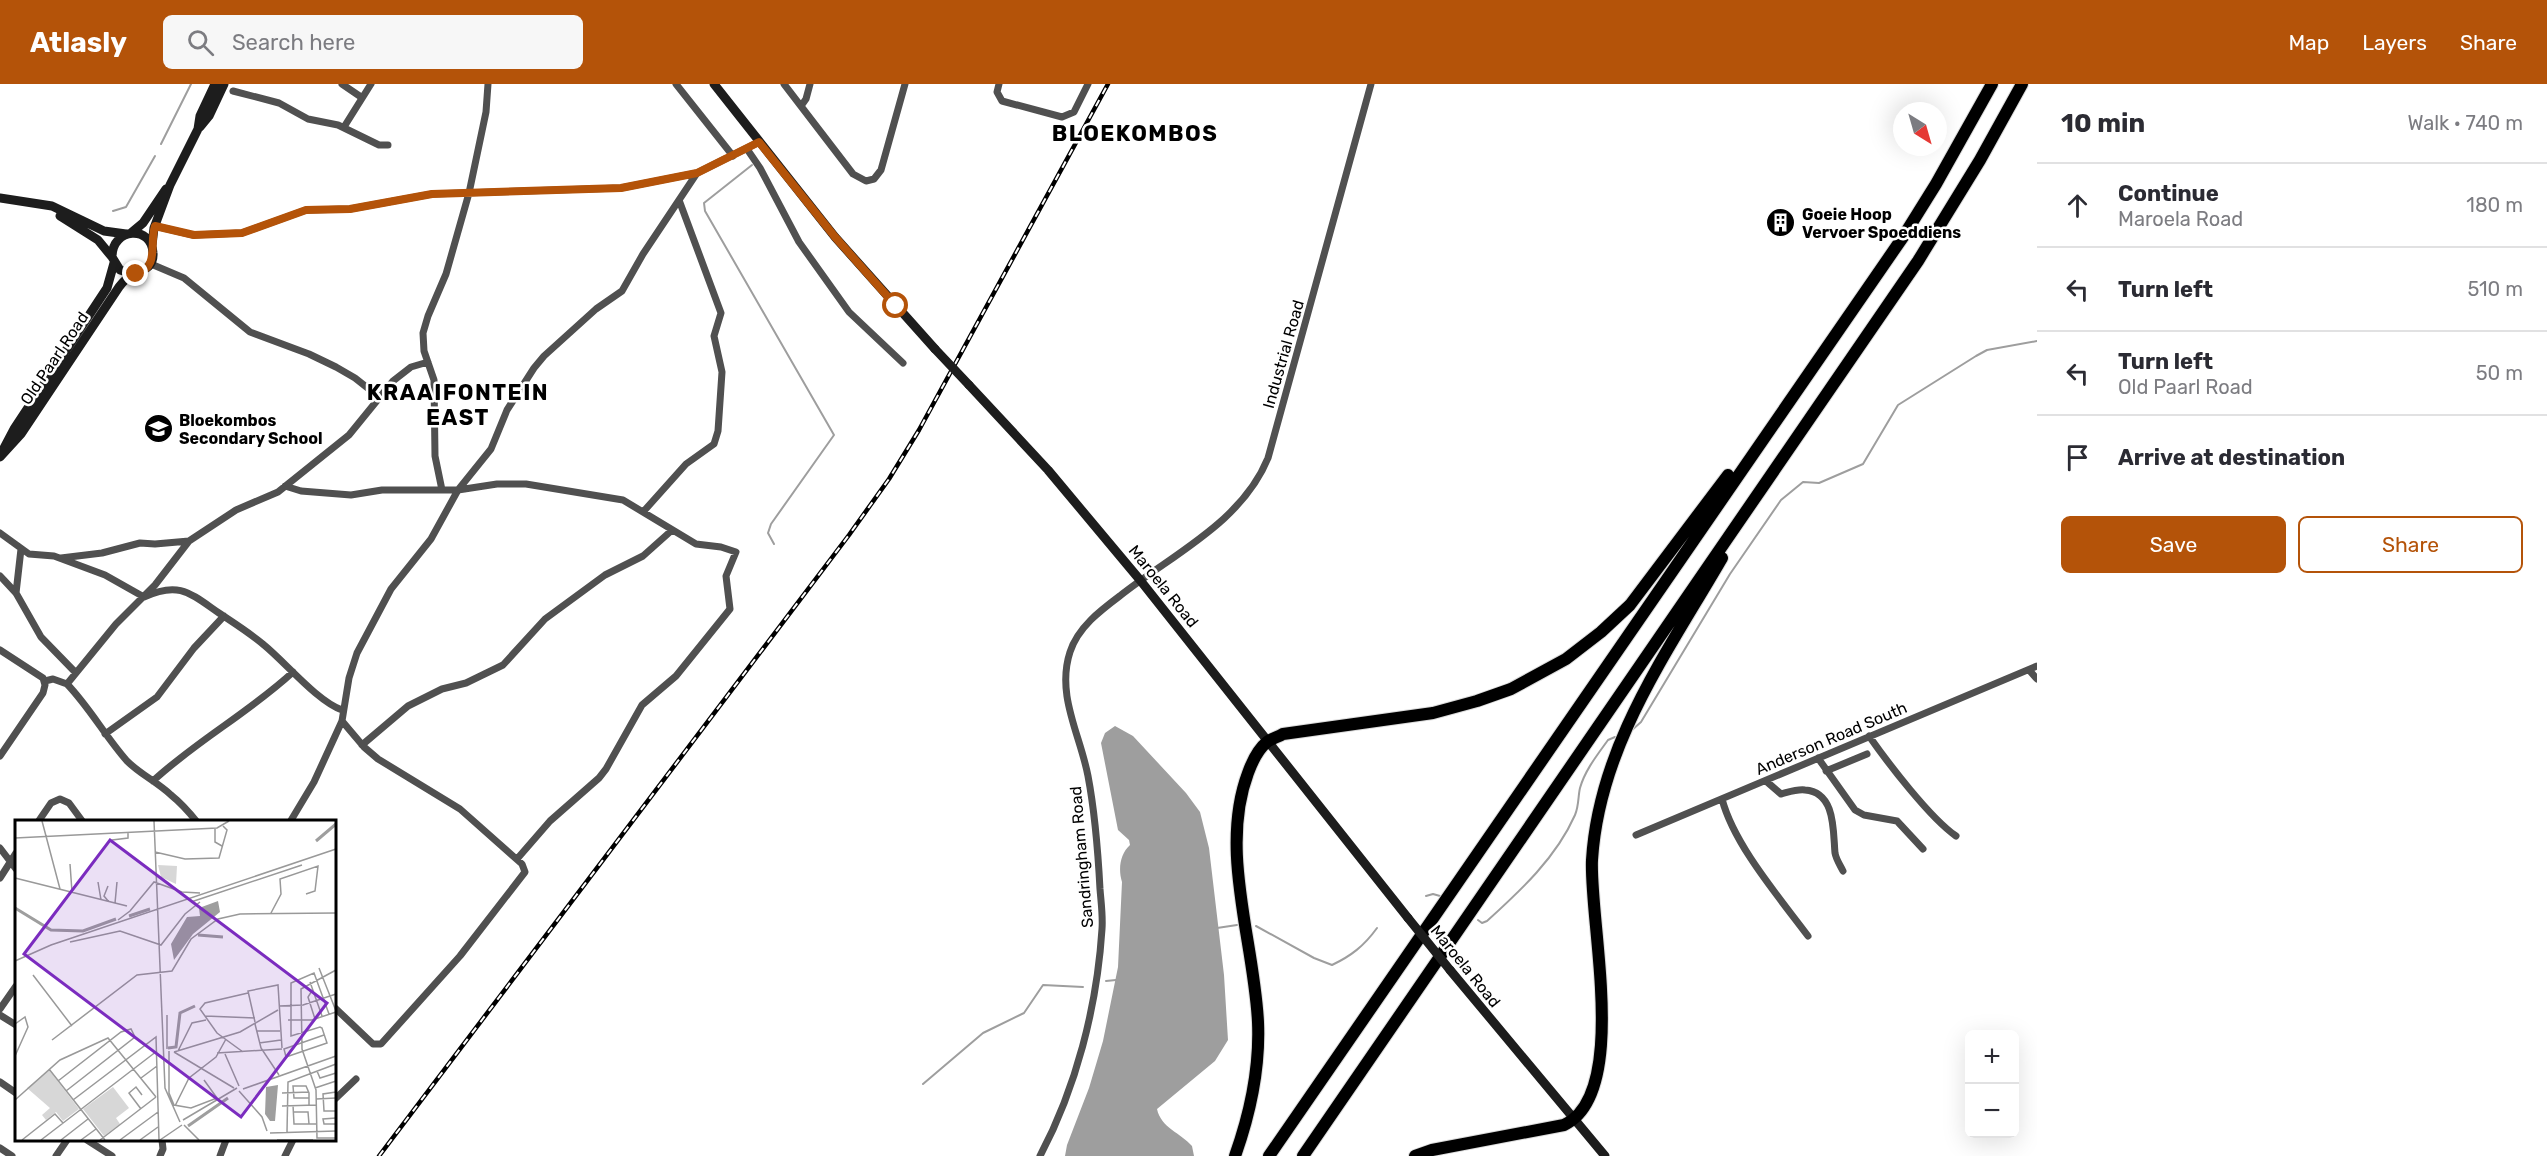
<!DOCTYPE html>
<meta charset="utf-8">
<style>
body{margin:0;font-family:Rubik,sans-serif;background:#f7f7f7;color:#2b2b33}
.controls{position:absolute;right:18px;bottom:18px;display:grid;overflow:hidden;border-radius:9px;box-shadow:0 6px 24px #0002}
.controls button{width:54px;height:54px;display:grid;place-items:center;padding:0;border:0;border-bottom:2px solid #e1e1e2;background:#fff;color:#2b2b33;font:30px sans-serif}
.compass{position:absolute;left:1893px;top:18px;width:54px;height:54px;border-radius:50%;background:#fff;box-shadow:0 6px 24px #0002;rotate:143deg}
.stop{position:absolute;width:18px;height:18px;margin:-14px;border:4px solid #b45309;border-radius:50%;background:#fff}
.stop.end{background:#b45309;border-color:#fff;box-shadow:0 2px 6px #0008}
.list{margin:0;padding:0;list-style:none}
h2{display:flex;justify-content:space-between;align-items:center;height:78px;margin:0;padding:0 24px;font-size:26px}
h2 small{font-size:20px;font-weight:400;color:#7c7c81}
.list li{display:grid;grid-template-columns:39px 1fr auto;gap:18px;align-items:center;box-sizing:border-box;height:84px;padding:0 24px;border-top:2px solid #e1e1e2}
.list b{display:block;font-size:22px;white-space:nowrap}
.list p{margin:0;font-size:20px;white-space:nowrap;color:#7c7c81}
.list em{font-size:20px;font-style:normal;color:#7c7c81}
.actions{display:flex;gap:12px;padding:18px 24px}
.actions a{flex:1;padding:14px 0;border:2px solid #b45309;border-radius:9px;text-align:center;font-size:21px;color:#b45309}
.actions .main{background:#b45309;color:#fff}
.icon{flex:none;width:33px;height:33px;fill:none;stroke:currentColor;stroke-width:2;stroke-linecap:round;stroke-linejoin:round}
.map{position:relative;flex:none;width:2037px;height:1072px;overflow:hidden}
header{display:flex;align-items:center;gap:36px;box-sizing:border-box;height:84px;padding:0 30px;background:#b45309;color:#fff}
header strong{font-size:28px}
nav{display:flex;gap:33px;margin-inline-start:auto;font-size:21px}
.search{width:420px;height:54px;background:#f7f7f7;display:flex;align-items:center;gap:15px;box-sizing:border-box;padding:0 21px;border-radius:9px;color:#7c7c81;font-size:22px}
main{display:flex}
aside{flex:1;background:#fff}
.map>svg:first-child{display:block}
</style>
<header>
<strong>Atlasly</strong>
<div class="search"><svg class="icon" aria-label="search" viewBox="0 0 24 24"><circle cx="10" cy="10" r="6"/><path d="M15 15l6 6"/></svg>Search here</div>
<nav><a>Map</a><a>Layers</a><a>Share</a></nav>
</header>
<main>
<div class="map">
<svg width="2037" height="1072" viewBox="0 0 2037 1072">
<rect width="100%" height="100%" fill="#fff"/>
<path fill="#9e9e9e" d="M1115,642L1133,652L1186,709L1200,728L1209,764L1224,891L1228,956L1215,977L1157,1025C1161,1044 1181,1049 1192,1062L1194,1072H1065L1067,1061L1089,1004L1103,957L1118,883L1122,798C1118,785 1120,770 1130,761L1129,756L1118,746L1101,659L1105,649Z"/>
<g fill="none" stroke-linecap="round" stroke-linejoin="round">
<path stroke="#9e9e9e" stroke-width="2" d="M161,60L191,0
M752,81L704,119L705,127L834,351L771,440L768,449L774,460
M113,127L126,123L155,72
M1632,646L1641,638L1730,490L1781,416L1803,398L1819,399L1863,380L1898,321L1976,272L1987,266L2037,257
M1426,812L1433,810L1440,812
M1478,836L1482,839L1487,837C1521,806 1556,774 1575,731C1579,722 1578,712 1580,704C1585,686 1598,670 1608,656L1615,653
M1256,842L1314,874L1332,881C1351,872 1364,862 1377,844
M1217,844L1237,841
M1106,897L1116,896
M923,1000L983,949L1024,929L1043,901L1083,903"/>
<defs>
<path id="highway" d="M1235,1072C1250,1030 1260,983 1258,938C1254,857 1219,766 1248,689C1252,678 1257,666 1267,658C1271,655 1278,653 1283,650L1433,629L1477,617L1511,605L1566,575L1601,548L1630,521L1728,391
M1269,1072L1903,153L1936,100L1992,0
M1303,1072L1918,177L1980,76L2022,0
M1415,1072L1432,1066L1564,1041C1630,1010 1589,837 1592,776C1599,662 1667,569 1722,474"/>
</defs>
<use href="#highway" stroke="#dbdbdb" stroke-width="14"/>
<path stroke="#505050" stroke-width="7" d="M342,0L361,13
M676,0L733,72
M784,0L853,90L866,97L874,95L881,86L905,0
M999,0L997,8L1002,17L1062,33L1074,28L1088,0
M233,7L279,19L308,35L338,41L379,61H388
M801,22L806,15L810,0
M344,43L371,0
M747,65L760,84L799,158L849,228L903,279
M155,142L193,151L242,149L306,126L350,125L432,110L621,104L697,89L759,58
M151,180L184,194L250,248L309,270L336,283L355,294L379,313
M285,402L301,407L351,411L382,406H458L497,400H526L623,416L696,460L721,463L736,468L726,492L730,525L676,592L642,621L606,685L599,694L550,737L517,775
M442,406L435,372L434,296L424,267L423,249L428,232L446,190L469,109L486,28L488,0
M643,428L686,380L714,360L718,347L722,288L714,252L721,229L679,116
M0,449L29,470L54,472L105,491L144,513C179,497 190,509 219,529C234,539 250,549 264,561C286,579 317,617 342,626
M61,474L102,469L140,459L155,460L189,457
M0,492L16,509L41,553L76,589
M16,509L21,465
M0,566L43,594L45,601L43,609L0,672
M2029,586L2037,595
M45,597L53,595L67,600L116,540L155,501L189,457L236,426L278,408L349,351L393,297L411,283L428,278
M67,600C90,624 105,652 127,677C140,690 157,698 171,711C181,719 189,728 197,738
M105,650L157,613L194,564L224,532
M1869,652C1888,679 1930,734 1956,752
M362,661L408,622L442,605L466,599L503,581L545,535L605,491L643,472L671,447
M1818,674L1855,726L1864,731L1897,737L1923,765
M1826,687L1867,670
M153,697C196,657 250,628 293,588
M1766,697L1781,710C1789,708 1797,705 1805,706C1836,708 1833,748 1835,769C1836,775 1840,781 1843,787
M1722,715C1734,761 1779,813 1808,852
M38,738L51,719L60,715L69,719L83,738
M290,738L314,698L342,637L349,594L357,569L391,505L431,455L458,406L491,365L507,326L534,284L544,272L596,225L622,207L643,170L697,89
M1636,751L2037,582
M0,764L16,785
M0,794L16,769
M334,923L373,960H381L460,872L525,788L522,780L460,725L378,675L364,663L342,637
M0,925L16,902
M0,931L16,941
M0,998L16,1009
M334,1016L356,995
M87,1056L112,1072
M0,1064L12,1072
M56,1072L67,1056
M160,1072L163,1065L162,1056
M220,1072L226,1056
M285,1072L293,1056
M1040,1072C1076,1004 1097,923 1102,845C1103,832 1101,818 1100,805C1098,767 1095,729 1088,692C1080,650 1056,611 1070,568C1078,543 1101,526 1121,511C1173,470 1242,438 1268,374L1371,0"/>
<path stroke="#1d1d1d" stroke-width="9" d="M714,0L835,153L935,265
M200,43L209,32L224,0
M0,114L52,122L104,147L126,150
M60,132L98,156L112,173
M131,149L143,139L166,105
M152,161L154,144L170,101L198,45L200,32L215,0
M969,301L1048,386L1140,496L1408,834
M2,368L14,345L107,204L114,179
M0,373L21,350L119,203C122,199 127,193 133,191C144,186 154,183 153,169C152,141 112,143 112,173L120,186L133,190
M1450,886L1605,1072"/>
<use href="#highway" stroke="#000" stroke-width="12"/>
<defs>
<path id="rail" d="M379,1072L849,451L889,395L919,346L1108,0"/>
</defs>
<use href="#rail" stroke="#000" stroke-width="4.5"/>
<use href="#rail" stroke="#fff" stroke-width="2" stroke-dasharray="7" stroke-linecap="butt"/>
<path stroke="#1d1d1d" stroke-width="9" d="M935,265L969,301
M1408,834L1450,886"/>
</g>
<g fill="none" stroke-linecap="round" stroke-linejoin="round">
<path stroke="#b45309" stroke-width="8" d="M136,190C160,183 149,160 155,142L194,151L242,149L306,126L350,125L432,110L621,104L697,89L759,58L835,153L896,222"/>
</g>
<defs>
<symbol id="building-disc" viewBox="-11 -11 22 22"><circle r="9.5" fill="#000" stroke="#fff"/><path d="M-4-6H4V6H1V3H-1V6H-4ZM-2.5-4.3h1.7v1.8h-1.7ZM.8-4.3h1.7v1.8H.8ZM-2.5-1h1.7V.8h-1.7ZM.8-1h1.7V.8H.8Z" fill="#fff"/></symbol>
<symbol id="school-disc" viewBox="-11 -11 22 22"><circle r="9.5" fill="#000" stroke="#fff"/><path d="M0-5L7-2L0 1L-7-2ZM-4 1L0 2.5L4 1V4Q0 6-4 4Z" fill="#fff"/></symbol>
</defs>
<g fill-rule="evenodd">
<use href="#building-disc" x="1764" y="122" width="33" height="33"/>
<use href="#school-disc" x="142" y="328" width="33" height="33"/>
</g>
<g text-anchor="middle" stroke-width="5" stroke-linejoin="round" paint-order="stroke">
<g font-size="16" font-weight="bold" fill="#000" stroke="#fff" text-anchor="start">
<text x="1802" y="136">Goeie Hoop<tspan x="1802" dy="18">Vervoer Spoeddiens</tspan></text>
<text x="179" y="342">Bloekombos<tspan x="179" dy="18">Secondary School</tspan></text>
</g>
<g font-size="16" fill="#000" stroke="#fff">
<text transform="translate(1283 270) rotate(-74)" y="6">Industrial Road</text>
<text transform="translate(54 274) rotate(-56)" y="6">Old Paarl Road</text>
<text transform="translate(1164 502) rotate(51)" y="6">Maroela Road</text>
<text transform="translate(1831 654) rotate(-23)" y="6">Anderson Road South</text>
<text transform="translate(1081 773) rotate(-95)" y="6">Sandringham Road</text>
<text transform="translate(1466 882) rotate(51)" y="6">Maroela Road</text>
</g>
<g font-size="22" font-weight="bold" letter-spacing="1.5" fill="#000" stroke="#fff">
<text x="1135" y="57">BLOEKOMBOS</text>
<text x="458" y="316">KRAAIFONTEIN<tspan x="458" dy="25">EAST</tspan></text>
</g>
</g>
<g transform="translate(15 736)">
<rect width="321" height="321" fill="#fff"/>
<path d="M143,45L162,46L161,64L146,57ZM34,250L64,289L48,301L41,292L31,300L27,295L35,288L12,268ZM98,267L114,288L101,298L105,304L89,316L68,289Z" fill="#d7d7d7"/>
<path d="M203,81L205,92L178,114L159,140L156,124L172,97L185,96L184,88ZM263,265L260,301H255L250,294L251,267Z" fill="#9e9e9e"/>
<path fill="none" stroke="#9e9e9e" stroke-width="3" d="M301,21L321,4M0,88L36,110L68,111L101,99M114,96L135,89M183,115L208,117M153,228L161,227L165,193L180,186M173,306L213,278"/>
<path fill="none" stroke="#999" stroke-width="1.5" d="M27,1L45,69M139,1L150,268L165,302M200,8V22L207,26M0,18L202,8L214,1M97,20L113,18V13M140,32L170,39L204,38L212,10L208,6M55,44L57,72M0,58L112,86M83,62L86,80M93,66L89,76L94,82M176,82L287,45M100,83L102,62M256,93L266,74L265,59L303,46L300,71L291,74M103,100L115,91L139,62L167,72L185,73M55,122L105,111L146,125L170,94L185,82M0,141L36,125L321,29M304,148L321,191M321,150L286,169L287,229L301,270L302,318H321M18,155L57,206M295,162L307,196M298,169L293,177L300,199M264,186L288,185L321,174M190,196L240,198M273,200H297L321,192M240,202L233,171L263,165L267,228M0,204L10,197L13,207L0,236M240,204L246,228L264,255M242,211H265M309,215L269,229L271,237L312,223L307,208L305,207L276,216V163L299,153L314,194M37,220L122,155L157,151L176,119L203,99L225,94L321,93M244,223L266,220M152,229V195M154,231V273L159,285L176,288L202,278M163,231L177,203L191,200M159,232L225,212L263,190M159,232L219,268M228,232L202,213L185,189L190,183L233,173M202,233L267,229M210,234L224,266M34,249L90,320M302,251L305,258L321,253M126,258L142,246M189,260L202,278M43,261L106,212L116,209L120,217L51,271M300,268L321,261M228,269L321,236M224,271L247,297L252,311M321,272L308,274L309,291H321M267,273L294,272M294,278H279L278,266H291L294,273V285M301,279L321,278M0,280L45,240L93,218L141,277M58,280L141,217L144,320M278,285L279,304H301M160,286L174,258L201,237L211,219M267,286L301,285M126,289L114,273L121,267L127,275M279,292H293L294,304M321,298L308,299L309,304H321M168,300L222,268M169,305L184,320M272,312L273,262L321,244M255,313L321,311M7,320L40,294L48,303M26,320L142,231M46,320L73,299M66,320L81,309M85,320L141,277M105,320L143,292M125,320L143,307M145,320L167,305M262,320H298"/>
<path fill="#7b2cbf" fill-opacity="0.15" stroke="#7b2cbf" stroke-width="3" d="M95,20L312,183L226,297L9,134Z"/>
<rect width="321" height="321" fill="none" stroke="#000" stroke-width="3"/>
</g>
</svg>
<div class="controls">
<button>+</button>
<button>−</button>
</div>
<svg class="compass" viewBox="-18 -18 36 36"><path d="M0-13l5 13h-10z" fill="#e53935"/><path d="M0 13l5-13h-10z" fill="#7c7c81"/></svg>
<div class="stop" style="left:896px;top:222px"></div>
<div class="stop end" style="left:136px;top:190px"></div>
</div>
<aside>
<h2>10 min<small>Walk · 740 m</small></h2>
<ul class="list">
<li><svg class="icon" aria-label="ahead" viewBox="0 0 24 24"><path d="M12 20V5M6 11l6-6 6 6"/></svg><div><b>Continue</b><p>Maroela Road</p></div><em>180 m</em></li>
<li><svg class="icon" aria-label="left" viewBox="0 0 24 24"><path d="M17 20v-9H6M10 6l-5 5 5 5"/></svg><div><b>Turn left</b></div><em>510 m</em></li>
<li><svg class="icon" aria-label="left" viewBox="0 0 24 24"><path d="M17 20v-9H6M10 6l-5 5 5 5"/></svg><div><b>Turn left</b><p>Old Paarl Road</p></div><em>50 m</em></li>
<li><svg class="icon" aria-label="arrive" viewBox="0 0 24 24"><path d="M6 21V4h12l-3 4 3 4H6"/></svg><div><b>Arrive at destination</b></div></li>
</ul>
<div class="actions"><a class="main">Save</a><a>Share</a></div>
</aside>
</main>
